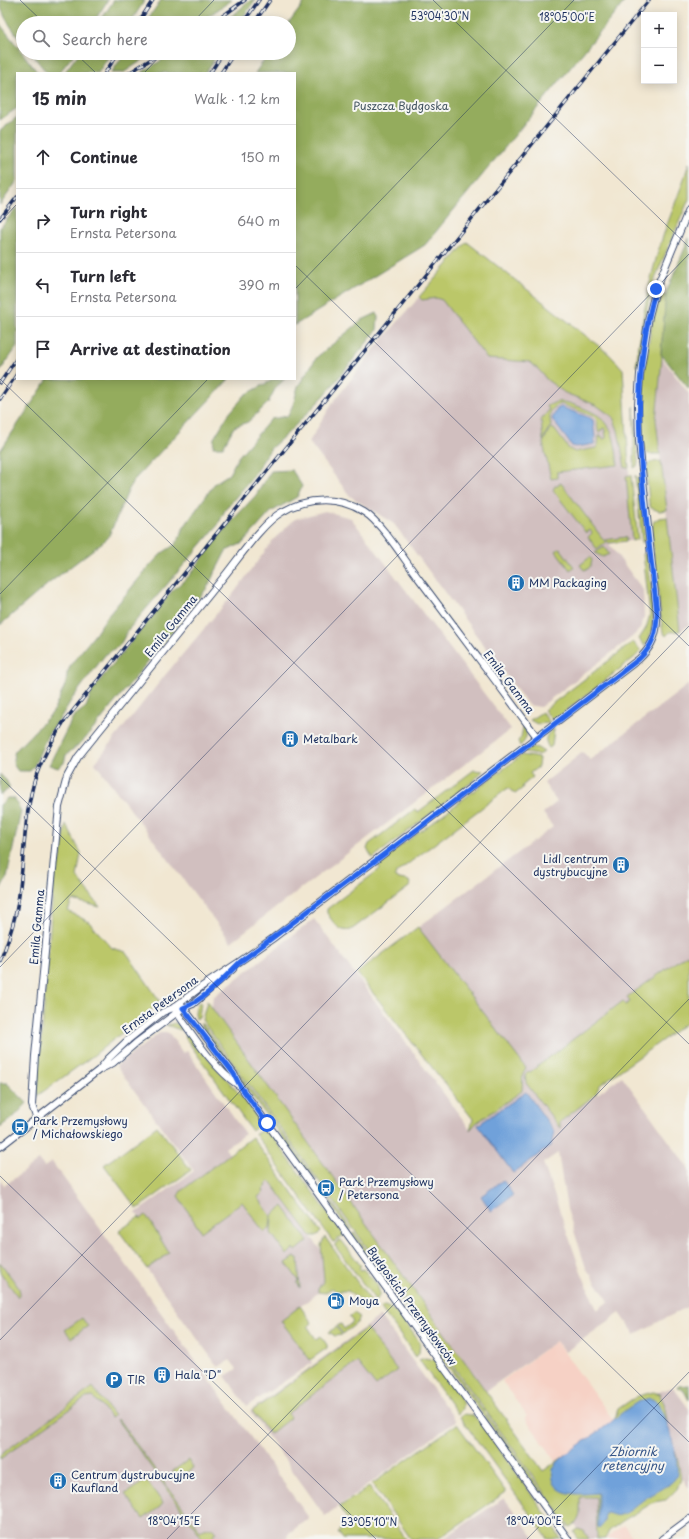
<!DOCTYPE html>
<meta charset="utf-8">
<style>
body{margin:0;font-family:"Playpen Sans",sans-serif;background:#f7f7f7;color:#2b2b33}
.controls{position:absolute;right:12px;top:12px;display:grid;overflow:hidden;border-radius:0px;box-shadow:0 2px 10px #0003}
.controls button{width:36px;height:36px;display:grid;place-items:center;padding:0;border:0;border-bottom:1px solid #e1e1e2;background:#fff;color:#2b2b33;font:20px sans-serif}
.stop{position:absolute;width:12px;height:12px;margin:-9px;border:3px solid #2563eb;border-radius:50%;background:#fff}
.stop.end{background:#2563eb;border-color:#fff;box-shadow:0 1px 4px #0008}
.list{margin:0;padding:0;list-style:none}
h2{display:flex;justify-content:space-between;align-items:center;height:52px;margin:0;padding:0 16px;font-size:17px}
h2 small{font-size:13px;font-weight:400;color:#7c7c81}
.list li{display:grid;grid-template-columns:26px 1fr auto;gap:12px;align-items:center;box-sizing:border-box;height:64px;padding:0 16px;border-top:1px solid #e1e1e2}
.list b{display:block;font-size:15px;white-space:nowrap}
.list p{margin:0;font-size:13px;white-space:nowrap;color:#7c7c81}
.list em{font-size:13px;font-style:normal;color:#7c7c81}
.icon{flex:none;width:22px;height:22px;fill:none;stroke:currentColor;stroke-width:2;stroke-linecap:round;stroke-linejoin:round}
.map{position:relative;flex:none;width:689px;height:1539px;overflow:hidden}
.search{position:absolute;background:#fff;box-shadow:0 2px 10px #0003;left:16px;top:16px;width:280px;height:44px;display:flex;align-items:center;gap:10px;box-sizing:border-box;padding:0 14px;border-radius:22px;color:#7c7c81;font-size:15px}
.panel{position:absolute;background:#fff;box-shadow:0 2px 10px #0003;left:16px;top:72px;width:280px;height:308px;border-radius:0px}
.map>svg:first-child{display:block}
</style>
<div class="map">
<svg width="689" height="1539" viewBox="0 0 689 1539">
<rect width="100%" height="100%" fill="#f6f6f2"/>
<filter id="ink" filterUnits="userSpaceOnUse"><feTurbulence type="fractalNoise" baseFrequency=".025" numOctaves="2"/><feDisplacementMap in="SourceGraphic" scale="8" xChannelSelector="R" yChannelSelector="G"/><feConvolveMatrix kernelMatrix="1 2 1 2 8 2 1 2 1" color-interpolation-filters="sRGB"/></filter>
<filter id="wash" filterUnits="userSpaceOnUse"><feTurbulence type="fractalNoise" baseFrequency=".012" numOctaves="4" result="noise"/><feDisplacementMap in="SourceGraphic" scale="16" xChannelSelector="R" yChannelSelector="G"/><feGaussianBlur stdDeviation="0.9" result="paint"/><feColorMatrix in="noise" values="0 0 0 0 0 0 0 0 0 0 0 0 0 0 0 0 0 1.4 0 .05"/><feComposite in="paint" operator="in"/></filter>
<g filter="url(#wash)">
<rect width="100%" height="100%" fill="#f1e7d2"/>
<path fill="#f6d1c5" d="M556,1341L614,1421L556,1461L525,1418L527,1416L502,1381Z
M624,1525L634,1539H605Z"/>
<path fill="#d1bfbf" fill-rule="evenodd" d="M467,242L609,354L623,369L629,472L637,540L609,544L643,590L644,618L640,629L632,637L540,707L528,705L394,524L350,496L309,442L332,404L376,347Z
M662,358L689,394V625L680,631L656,420Z
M325,511L351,518L511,729L231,942L95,763L166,674L234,593L274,539L295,519Z
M689,684V1021L600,1085L595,1095L584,1104L622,1076L689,1169V1306L635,1334L620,1313L565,1352L556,1341L486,1391L303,1136L211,1012L213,997L314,919L470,1129L473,1119L357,973L553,827L543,813L557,802L544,783L583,752L590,760ZM558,1153L567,1209L586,1268L609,1301L597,1310L580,1269L543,1163Z
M161,1032L169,1033L183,1053L187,1051L245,1134L225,1148L235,1162L270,1181L340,1276L281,1321L312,1363L247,1406L225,1376L237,1369L230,1360L218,1367L119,1231L139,1217L136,1213L194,1171L116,1066Z
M39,1160L44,1167L52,1162L309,1518L289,1533L287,1537L288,1539H0V1180L4,1186Z
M380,1316L456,1421L325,1516L250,1411Z
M673,1387L689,1409V1488L681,1477L662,1403L653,1394Z
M596,1496L597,1539H589L584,1531L579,1530L575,1524L580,1516V1497Z
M504,1498L535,1539H443Z"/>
<path fill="#bbc769" stroke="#6b7b64" d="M689,163V199L658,271L651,291L644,324L638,367L636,366C641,325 648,284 660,245C669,217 681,191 689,163Z
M467,242L609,354L623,369L629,468H625L618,430L613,417L596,405L565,393L547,380L540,371L530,362L487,359L442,300L436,298L422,300L419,297Z
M658,293L666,296L661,353L662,358L656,420L660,454H648C630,437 652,319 658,293Z
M556,402C565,401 572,404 580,407C613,418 614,434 618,465L557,472V478L551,479L543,443L549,430L552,428L555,430L569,449L575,452L596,448L598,445L599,436H602L603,439L606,438L605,428L602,429L600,433L598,431L597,421L595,417L561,404C549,408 549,415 551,426L547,431L543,441L541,420L549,410L547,406Z
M634,406L638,463L637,466L634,468Z
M661,461L667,510L659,511L651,508L649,503L646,467L651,462Z
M631,475L638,539L632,541L626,476Z
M635,475L639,480L645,537L642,544Z
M561,483L606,543L603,544L597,549L588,537L592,533L590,530L586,533L553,490L555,486Z
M667,517L680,631L670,632L666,636L663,632L662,627L651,530L654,521L659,518Z
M626,537V541L609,543L605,540Z
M604,547L609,554L603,557L595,553Z
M560,548L574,567L570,570L556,551Z
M643,553L648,557C650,584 660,623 645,646L639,639L646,628L650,615Z
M590,557L592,560L591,565L588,569L584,570L580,565Z
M633,642L641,651L635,657L553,721L544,710Z
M542,712L548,720L549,723L537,724L530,720Z
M524,724C528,732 527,740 520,746L518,741L521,737Z
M554,730L552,746L549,748C543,739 546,734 554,729Z
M536,747L544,752C539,756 529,755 524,751Z
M522,755L539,758L538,767L530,773L533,777L522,786L523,788L515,794L508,788L396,873L395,878L409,881L410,884L409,887L351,930C339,933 333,922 327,913V909L380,869L378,863Z
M474,770L483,771L473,781L373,858L367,849L369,844L415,809L418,812Z
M66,824L81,853L77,877L100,907L72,900L68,911L89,922L112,948L126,952L159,1000L158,1009H152L94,1055L37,1096L54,877L60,863Z
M418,927L526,1068L523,1073L522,1091L476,1123L470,1130L473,1119L357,973Z
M687,954L689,957V1021L600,1085L595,1095L560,1122V1128L526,1083L525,1074L528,1071L530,1072L623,1001L625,1005L630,1002L627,997Z
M200,1001L201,1003L199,1017L196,1019C194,1012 195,1006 200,1001Z
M207,1001L543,1471L614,1421L618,1409L631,1400L638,1396L653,1392L661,1394L660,1396L664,1403L669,1433L678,1460L681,1479L677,1489L666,1500L654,1502L621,1522L609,1531L605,1539H597L596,1497H580C580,1508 582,1523 570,1527L202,1020Z
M175,1023L185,1028L181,1030L166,1025Z
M200,1024H202L204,1026L317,1181L307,1172Z
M189,1032L207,1057L245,1100L259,1118L258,1126L252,1131L184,1036Z
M157,1126L191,1170L137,1209L104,1165Z
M263,1130L270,1133L344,1235L334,1242H333L255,1134Z
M252,1137L321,1232L316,1236H311L270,1181L266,1184L267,1186L263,1190L264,1192L258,1197L271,1216L270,1228L264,1232L242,1202L201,1232L178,1196L181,1191Z
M328,1197L351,1229L350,1231L337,1214Z
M283,1206L308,1241L296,1251L294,1248L287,1255L271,1233L272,1215Z
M146,1215L169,1253L147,1269L119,1231L139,1217L141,1219Z
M354,1233L355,1234L568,1527L563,1525L352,1234Z
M325,1237L373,1304L368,1305L348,1291H336L332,1288L325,1293L318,1292V1289L324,1280L321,1245Z
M340,1240L342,1241L361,1266L359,1267L361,1270L363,1269L377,1284L380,1294L376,1301L335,1246V1244Z
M295,1257L298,1258L300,1288L297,1283L299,1281L286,1263Z
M0,1262L19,1288L20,1293L18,1297L0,1272Z
M300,1306L312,1323L308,1327L316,1339L321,1336L327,1345V1348L310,1360L281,1321Z
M385,1306C400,1311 411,1331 420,1343L419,1353L416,1357L380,1307Z
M354,1313L360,1317L358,1322L343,1334L337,1326L341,1324L344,1329L353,1322L349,1317Z
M82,1318L88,1326L71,1338L65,1330Z
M336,1327L342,1335L335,1336L329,1332Z
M366,1328L397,1370L376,1386L357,1362L288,1413L290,1418L270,1434L252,1411Z
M425,1358L435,1360L460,1396C463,1403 464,1408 458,1414L419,1360Z
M93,1387L114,1416L111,1418L98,1402L93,1397L86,1398L0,1459V1455Z
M464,1414L472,1415L478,1420L547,1516L561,1539H548L460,1417Z
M118,1419L200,1531C206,1528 212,1526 217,1532L213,1535L216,1539H203L117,1420Z
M457,1424L506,1492L438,1539H411L372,1484Z
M188,1460L194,1468L179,1478H176L173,1475V1471Z
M145,1481H147L163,1503L160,1507L143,1519L125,1494Z
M369,1487L406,1539H343L338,1532L350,1523L339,1507Z
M578,1529L584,1531L589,1539H578L574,1532Z"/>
<path fill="#94ac5d" stroke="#586e5e" d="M0,0H108L93,23H23V43C14,31 0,15 0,0Z
M114,0H145L130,23H99Z
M161,0H232L198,23H145Z
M251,0H255L239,23H223Z
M306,0H626L425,245L295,325V73H255L269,53H289V23Z
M0,24L38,73H17V108L0,120Z
M31,53H75L59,73H47Z
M79,53H111L98,73H64Z
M125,53H153L123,73H111Z
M173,53H219L205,73H141Z
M17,117V181L0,205V131Z
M17,207V347L0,371V228Z
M689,238V389L661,354L666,293Z
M377,313L378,317L377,330L324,396L289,432L271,448L251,479L225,510L218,525L128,630L120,645L105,655L72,699L56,725L48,734L34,766L30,771H18C12,764 12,760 15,751L53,712L66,683L67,673L72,663L96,633L106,618L147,569L162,553L176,544L184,527L215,483L229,474L238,457L271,419L288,416L294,402L298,386L317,357L362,320Z
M48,379H229L132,482L108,538L48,584L0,625V451Z
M274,379H285L276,387L268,403L248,422L234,427L223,447H213L214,438L228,415L245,395Z
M292,470L302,486L297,497L271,512L243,543L226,551L207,588L96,726L84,740L66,755L64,763L58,768L49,765L73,717L86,707L93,689L172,591L190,575L219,535L256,495L271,471Z
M0,774L6,780L10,788L0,795Z
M7,798H14L21,811L7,877L0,890V805Z
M0,1083H7L27,1103L15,1116L0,1127Z
M689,1385V1400L684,1391L677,1386Z"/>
<path fill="#6fa1da" stroke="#45689c" d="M561,407L590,418L593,420L595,438L594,444L576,447L572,446L552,419L557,409Z
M526,1092L554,1131L551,1146L513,1173L478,1125Z
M503,1180L513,1195L491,1211L481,1196Z
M650,1398C651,1399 655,1400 656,1401C665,1409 682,1466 676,1477C672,1485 654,1493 646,1498C637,1504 631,1512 620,1515C615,1517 611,1513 605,1513L604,1522L599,1528L598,1527V1493C583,1494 557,1498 553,1479C552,1475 552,1470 554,1467C559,1457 591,1437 602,1429C618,1418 630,1402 650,1398Z"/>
</g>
<g filter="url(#ink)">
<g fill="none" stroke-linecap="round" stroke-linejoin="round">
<defs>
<path id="minor" d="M180,1003L234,1074L240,1086L568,1539
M175,1010C192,1034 214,1069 238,1085
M99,1070L108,1059L128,1040L163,1012L173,1008L201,987L239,962L272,939L639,659C653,646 658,632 657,613L639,441L638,406L640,374L649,316L656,289L689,209
M37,1120L32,1105L35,1056L59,807L67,777L78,757C126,697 174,638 222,579C237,561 262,523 282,512C307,497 338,496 364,512C382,523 405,561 419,579C458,631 498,684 537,737
M0,1147L99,1070L113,1063L136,1043L183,1008L193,1004L233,969
M662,1539L689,1519"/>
</defs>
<use href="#minor" stroke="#3b4b6f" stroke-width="8"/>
<use href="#minor" stroke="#fff" stroke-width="6"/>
<defs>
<path id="rail" d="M138,23L153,0
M213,23L245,0
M243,23L259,0
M254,23L270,0
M105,73L118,53
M129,73L161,53
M210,73L223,53
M221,73L234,53
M0,219L17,197
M0,383L17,358
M0,399L17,374
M0,961C7,945 12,929 16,912C25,870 22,827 33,786C39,763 51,742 63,723L649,0"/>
</defs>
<use href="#rail" stroke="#1b2f5e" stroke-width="3.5"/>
<use href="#rail" stroke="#f6f6f2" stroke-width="2" stroke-dasharray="6" stroke-linecap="butt"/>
</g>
</g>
<g fill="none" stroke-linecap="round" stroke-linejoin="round" filter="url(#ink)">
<path stroke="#2563eb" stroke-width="5" d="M267,1123L240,1086L234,1074L183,1008C205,999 223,979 240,962L419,828L639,659C653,646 657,632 657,613C646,506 624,395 656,289"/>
</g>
<path fill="none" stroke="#1b2f5e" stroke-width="1" stroke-opacity="0.45" d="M20,0L44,23M433,0L689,247M192,23L214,0M75,53L96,73M144,73L163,53M0,222L17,204M295,265L689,646M295,289L574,0M0,379L689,1044M0,594L208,379M0,777L689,1442M0,967L689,254M0,1176L376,1539M0,1340L689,626M167,1539L689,999M527,1539L689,1372"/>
<defs>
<symbol id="building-disc" viewBox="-11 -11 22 22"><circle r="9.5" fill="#1f6fb2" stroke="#f6f6f2"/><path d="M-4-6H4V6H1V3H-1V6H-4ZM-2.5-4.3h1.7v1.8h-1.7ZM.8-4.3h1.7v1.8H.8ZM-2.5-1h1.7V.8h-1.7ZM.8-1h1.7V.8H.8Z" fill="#fff"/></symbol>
<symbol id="bus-disc" viewBox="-11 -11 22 22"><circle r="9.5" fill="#1f6fb2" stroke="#f6f6f2"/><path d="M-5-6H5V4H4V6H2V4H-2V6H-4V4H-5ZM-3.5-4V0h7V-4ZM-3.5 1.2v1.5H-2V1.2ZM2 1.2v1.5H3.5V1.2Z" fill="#fff"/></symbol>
<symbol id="fuel-disc" viewBox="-11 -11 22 22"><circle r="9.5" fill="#1f6fb2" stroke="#f6f6f2"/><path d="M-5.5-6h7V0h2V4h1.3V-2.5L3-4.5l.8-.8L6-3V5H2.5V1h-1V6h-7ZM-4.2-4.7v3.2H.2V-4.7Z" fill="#fff"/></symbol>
<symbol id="parking-disc" viewBox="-11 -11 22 22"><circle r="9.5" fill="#1f6fb2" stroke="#f6f6f2"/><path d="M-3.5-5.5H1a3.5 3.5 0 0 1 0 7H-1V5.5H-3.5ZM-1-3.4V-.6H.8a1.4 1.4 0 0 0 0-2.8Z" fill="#fff"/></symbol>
</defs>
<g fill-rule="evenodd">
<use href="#building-disc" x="506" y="573" width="20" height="20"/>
<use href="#building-disc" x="280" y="729" width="20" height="20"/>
<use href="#building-disc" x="611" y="855" width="20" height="20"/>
<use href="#bus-disc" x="10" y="1117" width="20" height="20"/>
<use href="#bus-disc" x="316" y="1178" width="20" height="20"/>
<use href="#fuel-disc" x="326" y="1291" width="20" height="20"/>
<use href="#building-disc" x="152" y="1365" width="20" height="20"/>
<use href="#parking-disc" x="104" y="1370" width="20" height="20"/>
<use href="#building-disc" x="48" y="1471" width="20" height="20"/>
</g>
<g text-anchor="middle" stroke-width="4" stroke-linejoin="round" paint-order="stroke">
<g font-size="11" fill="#435561" stroke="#f6f6f2">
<text x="401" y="110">Puszcza Bydgoska</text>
</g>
<g font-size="11" fill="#1b2f5e" stroke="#f6f6f2" text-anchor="start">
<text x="529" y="587">MM Packaging</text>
<text x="303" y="743">Metalbark</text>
<text x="608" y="863" text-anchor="end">Lidl centrum<tspan x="608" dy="13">dystrybucyjne</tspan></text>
<text x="33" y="1125">Park Przemysłowy<tspan x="33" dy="13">/ Michałowskiego</tspan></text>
<text x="339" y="1186">Park Przemysłowy<tspan x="339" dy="13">/ Petersona</tspan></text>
<text x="349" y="1305">Moya</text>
<text x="175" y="1379">Hala "D"</text>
<text x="127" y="1384">TIR</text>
<text x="71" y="1479">Centrum dystrubucyjne<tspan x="71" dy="13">Kaufland</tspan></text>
</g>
<g font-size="11" fill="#1b2f5e" stroke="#f6f6f2">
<text transform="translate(171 626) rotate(-51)" y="4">Emila Gamma</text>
<text transform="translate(509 682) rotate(53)" y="4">Emila Gamma</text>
<text transform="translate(37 927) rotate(-85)" y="4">Emila Gamma</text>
<text transform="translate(160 1005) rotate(-36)" y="4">Ernsta Petersona</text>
<text transform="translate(412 1306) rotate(54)" y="4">Bydgoskich Przemysłowców</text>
</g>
<g font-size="12" font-style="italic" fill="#385789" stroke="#f6f6f2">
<text x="633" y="1456">Zbiornik<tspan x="633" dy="14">retencyjny</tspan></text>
</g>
</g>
<g font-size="10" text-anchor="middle" fill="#1b2f5e" stroke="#f6f6f2" stroke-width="4" stroke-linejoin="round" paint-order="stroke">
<text x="440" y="20">53°04'30"N</text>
<text x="567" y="21">18°05'00"E</text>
<text x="174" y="1525">18°04'15"E</text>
<text x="534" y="1525">18°04'00"E</text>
<text x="369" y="1526">53°05'10"N</text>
</g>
</svg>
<div class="controls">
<button>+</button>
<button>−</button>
</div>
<div class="stop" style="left:267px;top:1123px"></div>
<div class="stop end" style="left:656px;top:289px"></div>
<div class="search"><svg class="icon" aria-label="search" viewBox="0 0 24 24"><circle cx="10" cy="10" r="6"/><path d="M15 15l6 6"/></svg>Search here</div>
<section class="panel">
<h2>15 min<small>Walk · 1.2 km</small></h2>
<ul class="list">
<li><svg class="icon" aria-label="ahead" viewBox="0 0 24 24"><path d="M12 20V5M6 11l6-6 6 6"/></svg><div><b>Continue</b></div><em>150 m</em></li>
<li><svg class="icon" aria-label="right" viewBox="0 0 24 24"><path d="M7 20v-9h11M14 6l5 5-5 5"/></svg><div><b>Turn right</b><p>Ernsta Petersona</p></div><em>640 m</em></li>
<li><svg class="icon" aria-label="left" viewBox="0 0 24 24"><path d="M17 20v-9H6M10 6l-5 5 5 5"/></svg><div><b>Turn left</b><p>Ernsta Petersona</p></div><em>390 m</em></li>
<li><svg class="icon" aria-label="arrive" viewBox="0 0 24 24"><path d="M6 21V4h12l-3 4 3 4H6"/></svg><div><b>Arrive at destination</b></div></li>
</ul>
</section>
</div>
